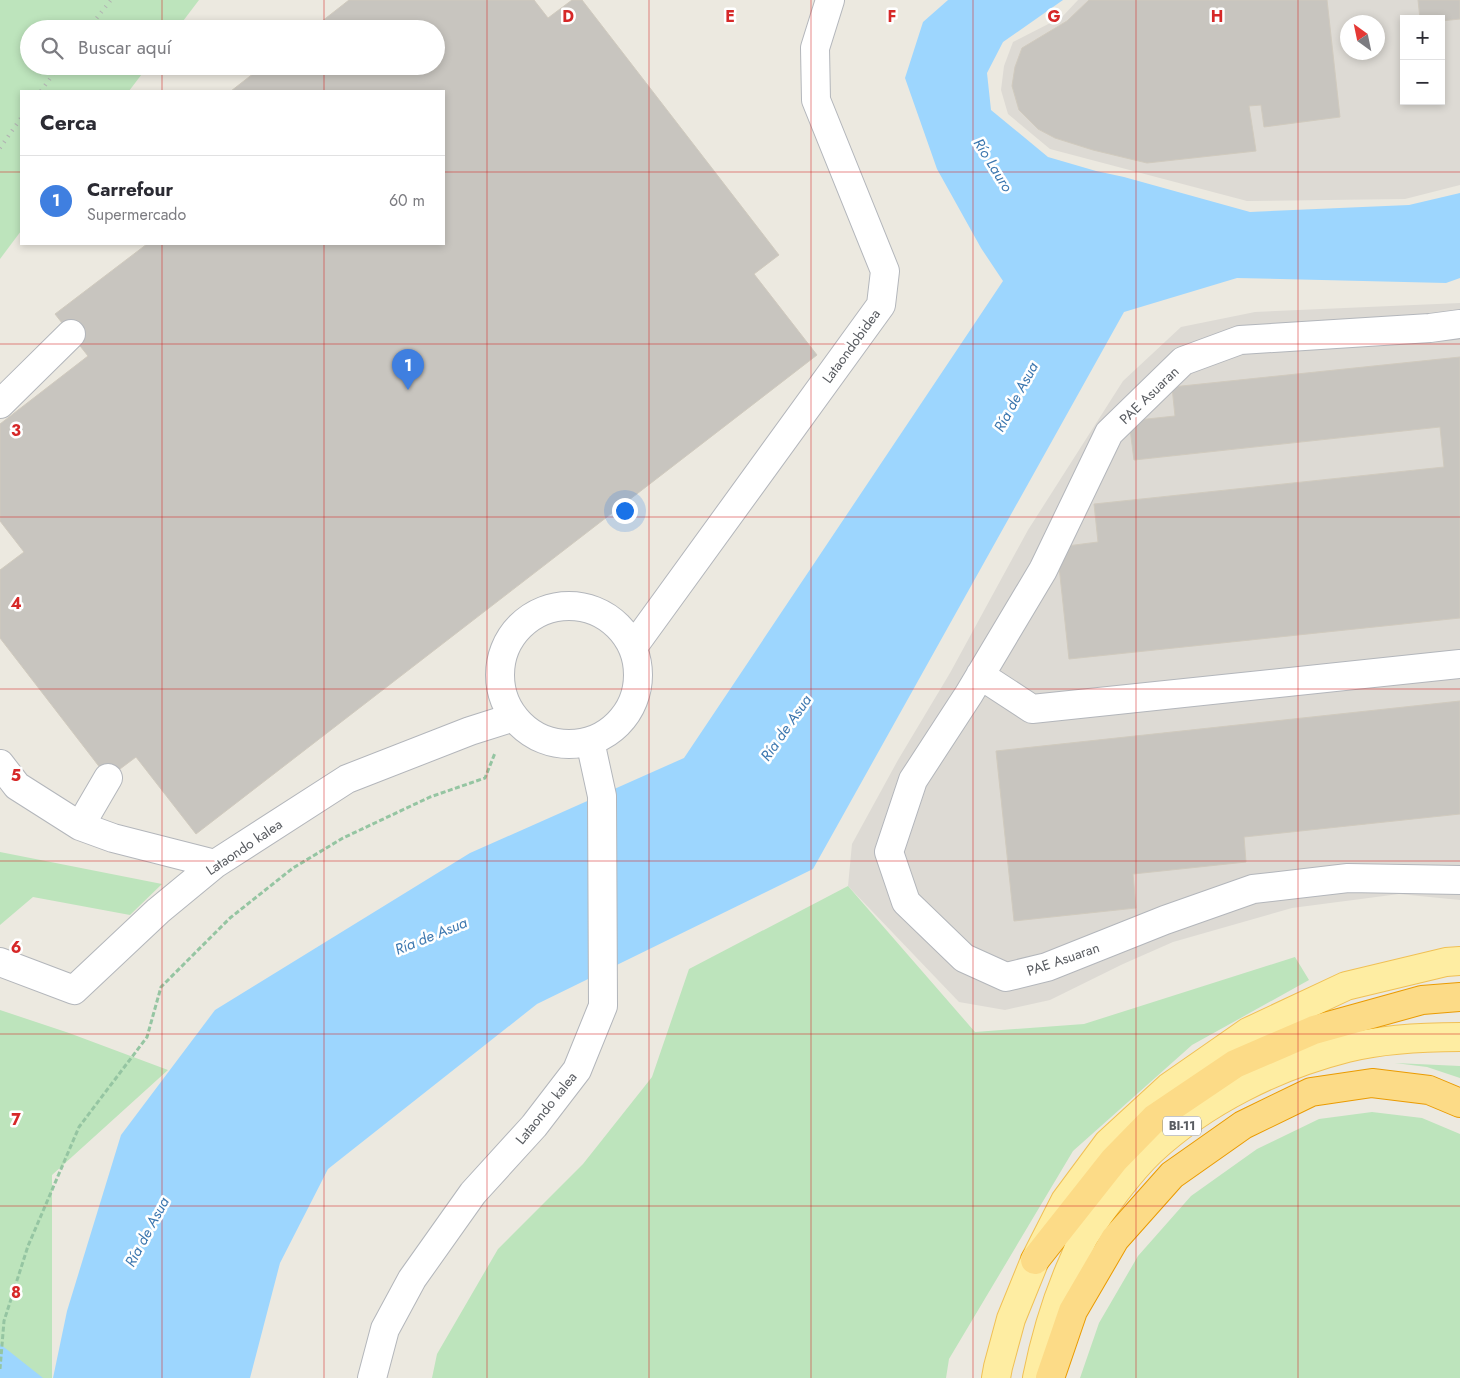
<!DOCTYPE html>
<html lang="es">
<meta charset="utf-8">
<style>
body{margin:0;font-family:Jost,sans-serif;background:#f7f7f7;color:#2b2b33}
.controls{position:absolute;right:15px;top:15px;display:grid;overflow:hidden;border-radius:0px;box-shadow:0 2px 8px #0003}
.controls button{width:45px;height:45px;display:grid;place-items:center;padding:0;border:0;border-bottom:1px solid #e1e1e2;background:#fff;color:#2b2b33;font:25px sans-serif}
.compass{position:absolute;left:1340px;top:15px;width:45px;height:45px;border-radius:50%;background:#fff;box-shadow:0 2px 8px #0003;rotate:327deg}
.you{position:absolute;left:624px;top:510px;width:18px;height:18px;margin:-12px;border:4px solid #fff;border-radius:50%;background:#1a73e8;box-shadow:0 0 0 8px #1a73e833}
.badge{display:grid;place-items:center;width:32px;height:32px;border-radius:50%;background:#0b8043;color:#fff;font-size:16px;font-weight:700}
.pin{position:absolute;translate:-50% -41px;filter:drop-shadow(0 1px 2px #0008)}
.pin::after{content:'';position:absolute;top:26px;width:18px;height:15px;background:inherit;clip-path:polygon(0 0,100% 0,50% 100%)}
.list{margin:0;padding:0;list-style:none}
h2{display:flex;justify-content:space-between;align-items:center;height:65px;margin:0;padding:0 20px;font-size:21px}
h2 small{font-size:16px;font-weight:400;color:#7c7c81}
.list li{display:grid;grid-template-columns:32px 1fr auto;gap:15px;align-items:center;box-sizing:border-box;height:90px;padding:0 20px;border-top:1px solid #e1e1e2}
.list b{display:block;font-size:19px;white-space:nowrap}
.list p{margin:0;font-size:16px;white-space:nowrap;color:#7c7c81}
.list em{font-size:16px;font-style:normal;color:#7c7c81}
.icon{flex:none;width:28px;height:28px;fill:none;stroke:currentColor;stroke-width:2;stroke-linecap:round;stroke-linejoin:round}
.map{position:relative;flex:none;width:1460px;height:1378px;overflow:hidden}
.search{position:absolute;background:#fff;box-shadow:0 2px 8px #0003;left:20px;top:20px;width:425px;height:55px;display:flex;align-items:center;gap:12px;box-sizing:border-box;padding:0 18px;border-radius:28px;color:#7c7c81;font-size:19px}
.panel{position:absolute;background:#fff;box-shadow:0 2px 8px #0003;left:20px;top:90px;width:425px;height:155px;border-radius:0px}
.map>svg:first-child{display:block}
</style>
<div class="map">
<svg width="1460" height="1378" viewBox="0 0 1460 1378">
<rect width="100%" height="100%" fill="#ece9e0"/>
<path fill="#dddad4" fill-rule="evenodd" d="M1078,0H1460V185L1405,199L1247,201L1050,149L1008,114L1001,90L1004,66L1013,42L1062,17ZM1404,19H1441V101H1404ZM1348,22H1378V52H1348Z
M1460,303V900L1399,894L1292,908L1173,942L1123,964L1050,1000L1005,1010L959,1002L848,886L852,844L898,760L950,673L1028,530L1123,381L1181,327L1255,312Z"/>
<path fill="#bde4bc" d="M0,0H199L177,29H29V66H148L129,91H21V231L0,259Z
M0,852L162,884L130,915L33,897L0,925Z
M848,886L975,1032L1084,1024L1295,957L1309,980L1192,1045L1073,1151L949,1359L946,1378H432L437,1354L498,1249L583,1164L652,1077L689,969Z
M0,1010L69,1033L168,1070L52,1175V1378H0Z
M1395,1063L1460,1066V1078L1427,1067Z
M1372,1112L1422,1118L1460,1134V1378H1080L1099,1323L1138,1256L1191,1196L1257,1149L1319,1119Z"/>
<path fill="#9dd6fe" d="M948,0H1063L1003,42L987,73L991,110L1048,157L1096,171L1124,177L1250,212L1409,205L1460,193V278L1446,283L1237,278L1124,312L813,869L537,1004L328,1169L280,1263L250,1378H53L67,1311L121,1135L215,1010L470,853L684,758L1003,281L981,248L937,169L905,78L923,22Z
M0,1344L43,1378H0Z"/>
<path fill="#c8c5bf" stroke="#d0cabe" d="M349,0H534L548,18L572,0H582L779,255L754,274L817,355L196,834L136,757L108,778L0,638V570L24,552L0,521V424L88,356L55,314L147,244H444V91H231L263,66H436V29H312Z
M1089,0H1327L1340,117L1264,127L1261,105L1249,106L1256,151L1147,163L1093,150L1055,138L1038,129L1019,110L1012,86L1015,67L1022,48L1067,21Z
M1418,0H1460V19L1441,21V19H1420Z
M1460,357V618L1069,659L1058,557L1067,546L1098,542L1094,504L1444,467L1440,427L1134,460L1130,429L1138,420L1175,416L1172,387Z
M1460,701V814L1244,837L1246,862L1133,874L1136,908L1014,921L996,751Z"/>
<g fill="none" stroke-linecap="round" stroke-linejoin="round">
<defs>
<path id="street" d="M1460,324L1430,328L1240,340L1183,361L1109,433L1043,570L969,694L913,780L889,852L906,902L964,958L1006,977L1047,967L1165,920L1253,889L1348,878L1460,880
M0,404L71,334
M500 675a69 69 0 1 1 138 0a69 69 0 1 1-138 0Z
M633,647L881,305L885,271L816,100L815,48L830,0
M980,675L1032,709L1460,664
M0,764L17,786L80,826L113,838L215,864
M80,826L108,778
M0,962L74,990L158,911L215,864L347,779L470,731L514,717
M372,1378L385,1329L412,1279L473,1193L534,1126L577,1070L603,1006L602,796L590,741"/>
<path id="primary" d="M996,1378L998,1367L1011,1319L1035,1260L1065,1201L1108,1143L1169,1087L1248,1032L1346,986L1446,962L1460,961
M1037,1378C1045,1338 1056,1300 1073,1262C1077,1253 1080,1243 1085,1235C1102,1209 1129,1172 1151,1151C1205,1101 1276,1066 1347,1048C1383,1039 1423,1037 1460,1037"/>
<path id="highway" d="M1035,1260L1114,1160L1155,1118L1235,1064L1314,1030L1422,1000L1460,997
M1050,1378L1073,1311L1115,1239L1172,1175L1243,1125L1311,1092L1372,1083L1429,1090L1460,1103"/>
</defs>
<use href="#street" stroke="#b3b6bb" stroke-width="30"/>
<use href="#primary" stroke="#f0c055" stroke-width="30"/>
<use href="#highway" stroke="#ea9b02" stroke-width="30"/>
<path stroke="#95c5a2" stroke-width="3" stroke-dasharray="5 2.5" stroke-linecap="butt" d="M0,1369L4,1321L28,1246L79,1127L147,1037L161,987L230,918L293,868L343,838L430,797L485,778L495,753"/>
<use href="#street" stroke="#fff" stroke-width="28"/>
<use href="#primary" stroke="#feeda2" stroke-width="28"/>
<use href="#highway" stroke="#fcdb87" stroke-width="28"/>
<path stroke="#b1b2b2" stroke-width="4" stroke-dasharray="1 6" stroke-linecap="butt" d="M88,29L111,0
M41,91L59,66
M0,148L21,118"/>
</g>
<path fill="none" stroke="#d62828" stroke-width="1" stroke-opacity="0.55" d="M162,0V29M324,0V29M487,0V1378M649,0V1378M811,0V1378M973,0V1378M1136,0V1378M1298,0V1378M162,66V91M324,66V91M0,172H21M444,172H1460M162,244V1378M324,244V1378M0,344H1460M0,517H1460M0,689H1460M0,861H1460M0,1034H1460M0,1206H1460"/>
<g text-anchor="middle" stroke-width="5" stroke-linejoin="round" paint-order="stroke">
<rect fill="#fff" stroke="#8b8d90" stroke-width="1" x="1163" y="1116.5" width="38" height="19" rx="4"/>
<g font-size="12" font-weight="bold" fill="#595c61">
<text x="1182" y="1130">BI-11</text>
</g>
<g font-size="14" fill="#595c61" stroke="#fff">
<text transform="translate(851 346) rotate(-54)" y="5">Lataondobidea</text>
<text transform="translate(1149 395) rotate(-44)" y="5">PAE Asuaran</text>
<text transform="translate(244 847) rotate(-34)" y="5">Lataondo kalea</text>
<text transform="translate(1063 959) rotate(-19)" y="5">PAE Asuaran</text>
<text transform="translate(546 1108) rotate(-51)" y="5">Lataondo kalea</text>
</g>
<g font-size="15" font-style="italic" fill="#3c77af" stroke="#fff">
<text transform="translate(993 165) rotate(58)" y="5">Río Lauro</text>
<text transform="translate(1016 397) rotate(-62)" y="5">Ría de Asua</text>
<text transform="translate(786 728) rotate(-55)" y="5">Ría de Asua</text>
<text transform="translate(431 936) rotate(-22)" y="5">Ría de Asua</text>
<text transform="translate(147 1232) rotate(-62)" y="5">Ría de Asua</text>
</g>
</g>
<g font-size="16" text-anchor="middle" font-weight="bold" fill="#d62828" stroke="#fff" stroke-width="5" stroke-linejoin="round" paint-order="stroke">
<text x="568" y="22">D</text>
<text x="730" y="22">E</text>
<text x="892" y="22">F</text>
<text x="1054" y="22">G</text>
<text x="1217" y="22">H</text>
<text x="16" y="436">3</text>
<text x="16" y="609">4</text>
<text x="16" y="781">5</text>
<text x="16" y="953">6</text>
<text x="16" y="1125">7</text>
<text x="16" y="1298">8</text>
</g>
</svg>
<div class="controls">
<button>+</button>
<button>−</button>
</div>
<svg class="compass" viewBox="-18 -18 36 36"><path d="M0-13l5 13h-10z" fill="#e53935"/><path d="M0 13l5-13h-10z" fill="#7c7c81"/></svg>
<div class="you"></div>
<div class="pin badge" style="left:408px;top:390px;background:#3f7fe0">1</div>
<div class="search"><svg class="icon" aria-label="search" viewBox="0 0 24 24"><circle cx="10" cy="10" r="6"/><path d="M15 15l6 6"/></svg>Buscar aquí</div>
<section class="panel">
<h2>Cerca<small></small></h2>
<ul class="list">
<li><span class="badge" style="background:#3f7fe0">1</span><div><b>Carrefour</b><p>Supermercado</p></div><em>60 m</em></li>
</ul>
</section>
</div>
